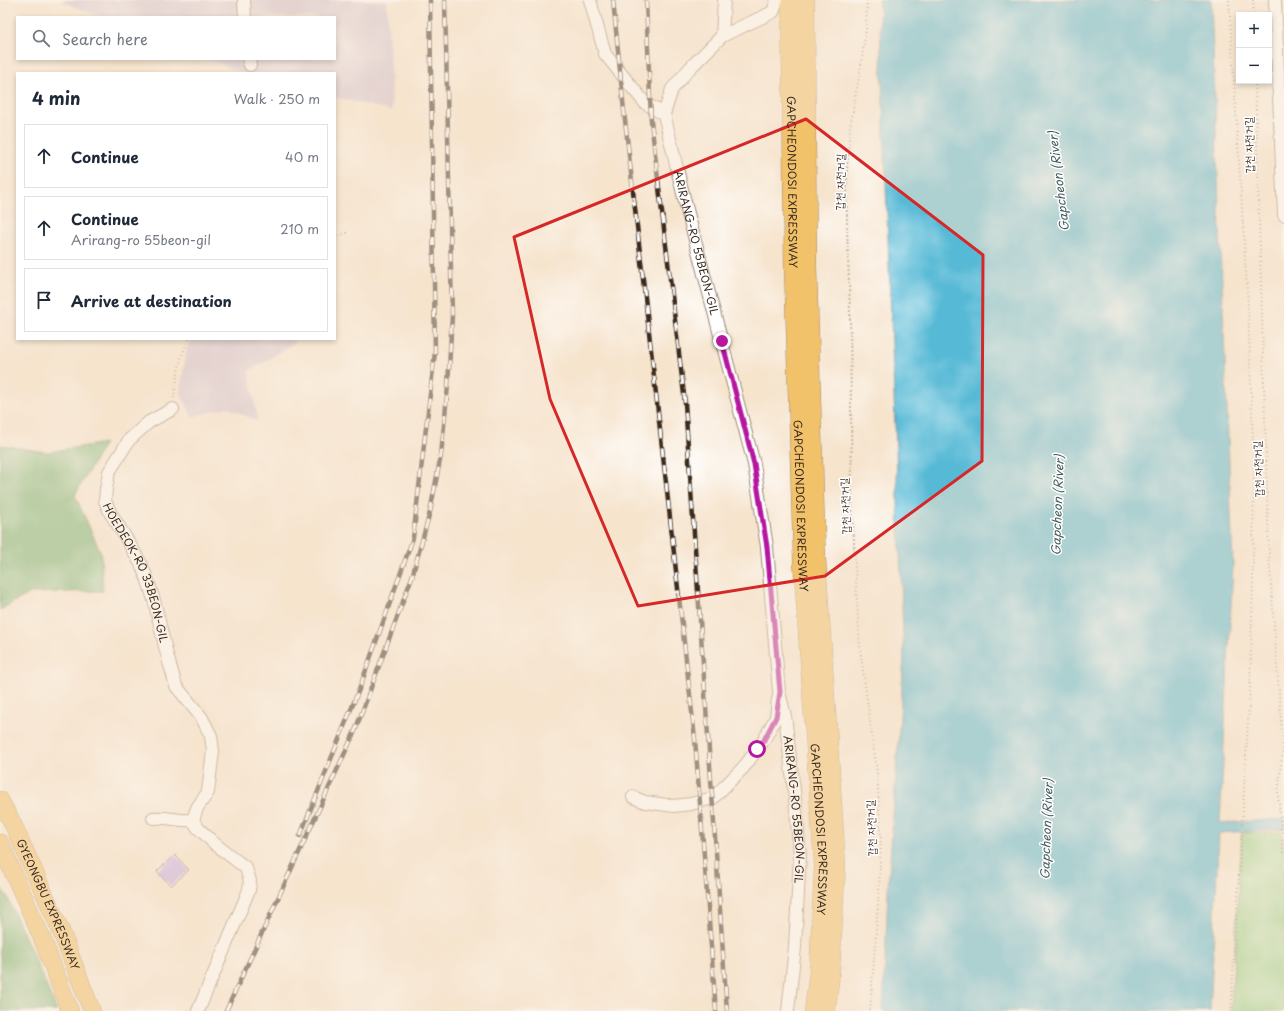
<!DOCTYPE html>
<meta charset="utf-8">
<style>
body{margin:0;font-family:"Playpen Sans","Poor Story",sans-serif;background:#f2f2f3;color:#1f2937}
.controls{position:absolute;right:12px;top:12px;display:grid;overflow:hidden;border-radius:0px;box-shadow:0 2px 6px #0003}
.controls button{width:36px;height:36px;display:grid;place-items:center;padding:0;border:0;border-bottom:1px solid #e0e1e3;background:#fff;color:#1f2937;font:20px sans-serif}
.stop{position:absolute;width:12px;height:12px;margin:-9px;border:3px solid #b5179e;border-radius:50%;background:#fff}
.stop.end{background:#b5179e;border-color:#fff;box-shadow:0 1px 4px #0008}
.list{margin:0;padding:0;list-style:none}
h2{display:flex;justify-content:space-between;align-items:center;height:52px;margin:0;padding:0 16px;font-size:17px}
h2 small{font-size:13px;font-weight:400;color:#747a83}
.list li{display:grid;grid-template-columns:26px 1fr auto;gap:12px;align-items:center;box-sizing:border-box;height:64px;margin:0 8px 8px;padding:0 8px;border:1px solid #e0e1e3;border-radius:0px}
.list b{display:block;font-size:15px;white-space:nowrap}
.list p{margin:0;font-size:13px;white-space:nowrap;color:#747a83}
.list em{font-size:13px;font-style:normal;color:#747a83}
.icon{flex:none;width:22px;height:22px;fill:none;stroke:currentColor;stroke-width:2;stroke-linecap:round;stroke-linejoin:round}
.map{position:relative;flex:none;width:1284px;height:1011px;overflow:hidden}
.search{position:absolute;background:#fff;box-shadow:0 2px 6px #0003;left:16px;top:16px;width:320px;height:44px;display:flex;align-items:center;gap:10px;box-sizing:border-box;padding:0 14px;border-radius:0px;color:#747a83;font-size:15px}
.panel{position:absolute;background:#fff;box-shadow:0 2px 6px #0003;left:16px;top:72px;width:320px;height:268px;border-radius:0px}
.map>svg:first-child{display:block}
</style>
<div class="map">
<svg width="1284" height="1011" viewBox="0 0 1284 1011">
<rect width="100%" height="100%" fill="#fff"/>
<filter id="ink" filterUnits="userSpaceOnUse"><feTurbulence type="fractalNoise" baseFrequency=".025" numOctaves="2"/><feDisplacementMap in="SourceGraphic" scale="8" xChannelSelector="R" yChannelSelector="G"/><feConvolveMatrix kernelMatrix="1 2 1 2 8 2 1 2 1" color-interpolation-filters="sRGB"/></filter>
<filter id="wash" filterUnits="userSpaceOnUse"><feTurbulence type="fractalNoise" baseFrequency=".012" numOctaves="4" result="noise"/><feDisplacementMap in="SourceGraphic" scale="16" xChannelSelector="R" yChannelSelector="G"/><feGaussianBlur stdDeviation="0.9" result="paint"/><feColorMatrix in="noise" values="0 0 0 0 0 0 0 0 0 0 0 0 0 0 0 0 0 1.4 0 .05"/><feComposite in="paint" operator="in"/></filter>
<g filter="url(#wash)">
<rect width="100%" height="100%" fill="#f6e4cd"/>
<path fill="#cebed1" d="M63,0H387L392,111L335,97V73H244L208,59H335V17H101L63,2Z
M191,339H294L295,343L249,371L258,422L228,407L192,417L180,392L187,347Z"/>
<path fill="#92d288" stroke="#667e53" d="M1281,832L1284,855V1011H1231L1242,833Z"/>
<path fill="#75b474" stroke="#586f49" d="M105,443L75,495L101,553L103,591L30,593L0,610V445L47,452Z
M0,887L7,896L45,982L57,1011H0Z"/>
<path fill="#57b9d5" stroke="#49727a" d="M879,0H1211L1233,565L1220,823L1284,819V829L1219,833L1210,1011H883L888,890L904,658Z"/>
<g id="blocks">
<path fill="#c3abe9" d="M175,855L189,870L171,886L157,871Z"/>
</g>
</g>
<g filter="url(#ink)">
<use href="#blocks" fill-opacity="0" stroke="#988776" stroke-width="1"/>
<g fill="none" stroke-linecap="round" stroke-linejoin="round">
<defs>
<g id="minor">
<path d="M244,0L245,17"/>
<path id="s1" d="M590,0L605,54L645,103L664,114L685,202L754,464L767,547L779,692L785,716L795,799L800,855L795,947L788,1011"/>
<path d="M1275,0L1284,215"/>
<path d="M722,36L724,0"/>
<path d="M249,59L250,65"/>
<path d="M664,114L672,89L690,68L722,36L773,12L777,0"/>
<path id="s2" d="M173,409L149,422L129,440L109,472L106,489L105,501L111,514L129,543L141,564L148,581L154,600L167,655L176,686L202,718L211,736L213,751L208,792L197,808L193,820L198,828L215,844L246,868L250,881L249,890L198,1011"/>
<path d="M633,797L645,802L674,806L691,804L713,798L744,767L764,740L776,717L778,699"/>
<path d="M153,818C167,816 180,822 193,820"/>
</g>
<g id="highway">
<path id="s3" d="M790,0L793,270L802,562L823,866L818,971L813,1011"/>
<path d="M806,0L808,267L817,558L837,864L831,972L827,1011"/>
<path id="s4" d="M0,800L12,822L61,931L92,1011"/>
<path d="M0,843L42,938L70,1011"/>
</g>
</defs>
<use href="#minor" stroke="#988776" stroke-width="14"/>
<use href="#highway" stroke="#988776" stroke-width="18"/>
<path stroke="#988776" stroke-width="2" stroke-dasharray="1 3" stroke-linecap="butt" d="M867,0L866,29L861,65L850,127L847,169V226L850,313L852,501L856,584L860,648L877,772L881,838L879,892L870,1011
M1229,0L1248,306L1254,471L1253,578L1250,688L1231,1011
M1253,0L1254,15
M1255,81L1269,555L1283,749L1278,793L1284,855
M335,237L350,232
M174,398C177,379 179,356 189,339
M446,1011H451"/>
<use href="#minor" stroke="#fff" stroke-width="12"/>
<use href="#highway" stroke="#f2c26a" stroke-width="17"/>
<defs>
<path id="rail" d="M613,0L624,111L695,739L716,1011
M646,0L651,121L685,403L727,1011
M300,836L360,687L413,538L435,352L430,0
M226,1011L355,731L412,577L430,512L441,455L448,386L452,315L445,0"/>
</defs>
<use href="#rail" stroke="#3b2a1e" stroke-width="4.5"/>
<use href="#rail" stroke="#fff" stroke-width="3" stroke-dasharray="9" stroke-linecap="butt"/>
</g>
</g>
<g fill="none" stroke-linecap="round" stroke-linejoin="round" filter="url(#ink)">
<path stroke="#b5179e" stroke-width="5" d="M722,341L754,464L767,547L780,692L776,717L764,740L757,749"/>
</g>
<path d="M0 0H1284V1011H0ZM806,119L983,255L982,461L825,576L638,606L550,399L514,237Z" fill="#f6e4cd" fill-opacity=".55" fill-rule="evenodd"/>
<path fill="none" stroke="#d62828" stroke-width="3" stroke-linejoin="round" d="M806,119L983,255L982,461L825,576L638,606L550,399L514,237Z"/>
<g text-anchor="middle" stroke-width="3" stroke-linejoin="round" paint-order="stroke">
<g font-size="11" fill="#3b2a1e" stroke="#fff">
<text transform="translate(1249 145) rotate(-91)" y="4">갑천 자전거길</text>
<text dy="4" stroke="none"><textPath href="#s3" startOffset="182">GAPCHEONDOSI EXPRESSWAY</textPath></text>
<text transform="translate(840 182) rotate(-89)" y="4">갑천 자전거길</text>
<text dy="4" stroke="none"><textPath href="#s1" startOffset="274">ARIRANG-RO 55BEON-GIL</textPath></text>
<text transform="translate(1258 469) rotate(-92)" y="4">갑천 자전거길</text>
<text dy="4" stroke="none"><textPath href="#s3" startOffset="506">GAPCHEONDOSI EXPRESSWAY</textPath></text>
<text transform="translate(845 506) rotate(-92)" y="4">갑천 자전거길</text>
<text dy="4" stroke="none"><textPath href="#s2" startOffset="200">HOEDEOK-RO 33BEON-GIL</textPath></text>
<text dy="4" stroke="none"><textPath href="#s1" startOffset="851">ARIRANG-RO 55BEON-GIL</textPath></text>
<text transform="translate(871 828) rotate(-92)" y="4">갑천 자전거길</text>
<text dy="4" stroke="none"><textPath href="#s3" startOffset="830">GAPCHEONDOSI EXPRESSWAY</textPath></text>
<text dy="4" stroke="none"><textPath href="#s4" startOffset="115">GYEONGBU EXPRESSWAY</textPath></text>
</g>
<g font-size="12" font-style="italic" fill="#455c5e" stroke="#fff">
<text transform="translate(1059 181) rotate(-97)" y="4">Gapcheon (River)</text>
<text transform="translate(1058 505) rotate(-88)" y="4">Gapcheon (River)</text>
<text transform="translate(1047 829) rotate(-88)" y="4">Gapcheon (River)</text>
</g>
</g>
</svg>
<div class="controls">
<button>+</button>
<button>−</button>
</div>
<div class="stop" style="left:757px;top:749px"></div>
<div class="stop end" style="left:722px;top:341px"></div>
<div class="search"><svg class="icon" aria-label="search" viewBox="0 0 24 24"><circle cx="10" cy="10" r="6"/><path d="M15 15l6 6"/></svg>Search here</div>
<section class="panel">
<h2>4 min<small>Walk · 250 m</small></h2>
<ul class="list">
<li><svg class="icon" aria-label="ahead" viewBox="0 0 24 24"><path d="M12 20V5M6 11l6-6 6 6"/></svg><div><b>Continue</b></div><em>40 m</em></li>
<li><svg class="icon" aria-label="ahead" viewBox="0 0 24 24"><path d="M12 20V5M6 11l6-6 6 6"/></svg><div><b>Continue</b><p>Arirang-ro 55beon-gil</p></div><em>210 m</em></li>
<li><svg class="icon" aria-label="arrive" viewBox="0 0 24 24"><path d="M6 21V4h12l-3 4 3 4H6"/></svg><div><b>Arrive at destination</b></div></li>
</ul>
</section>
</div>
